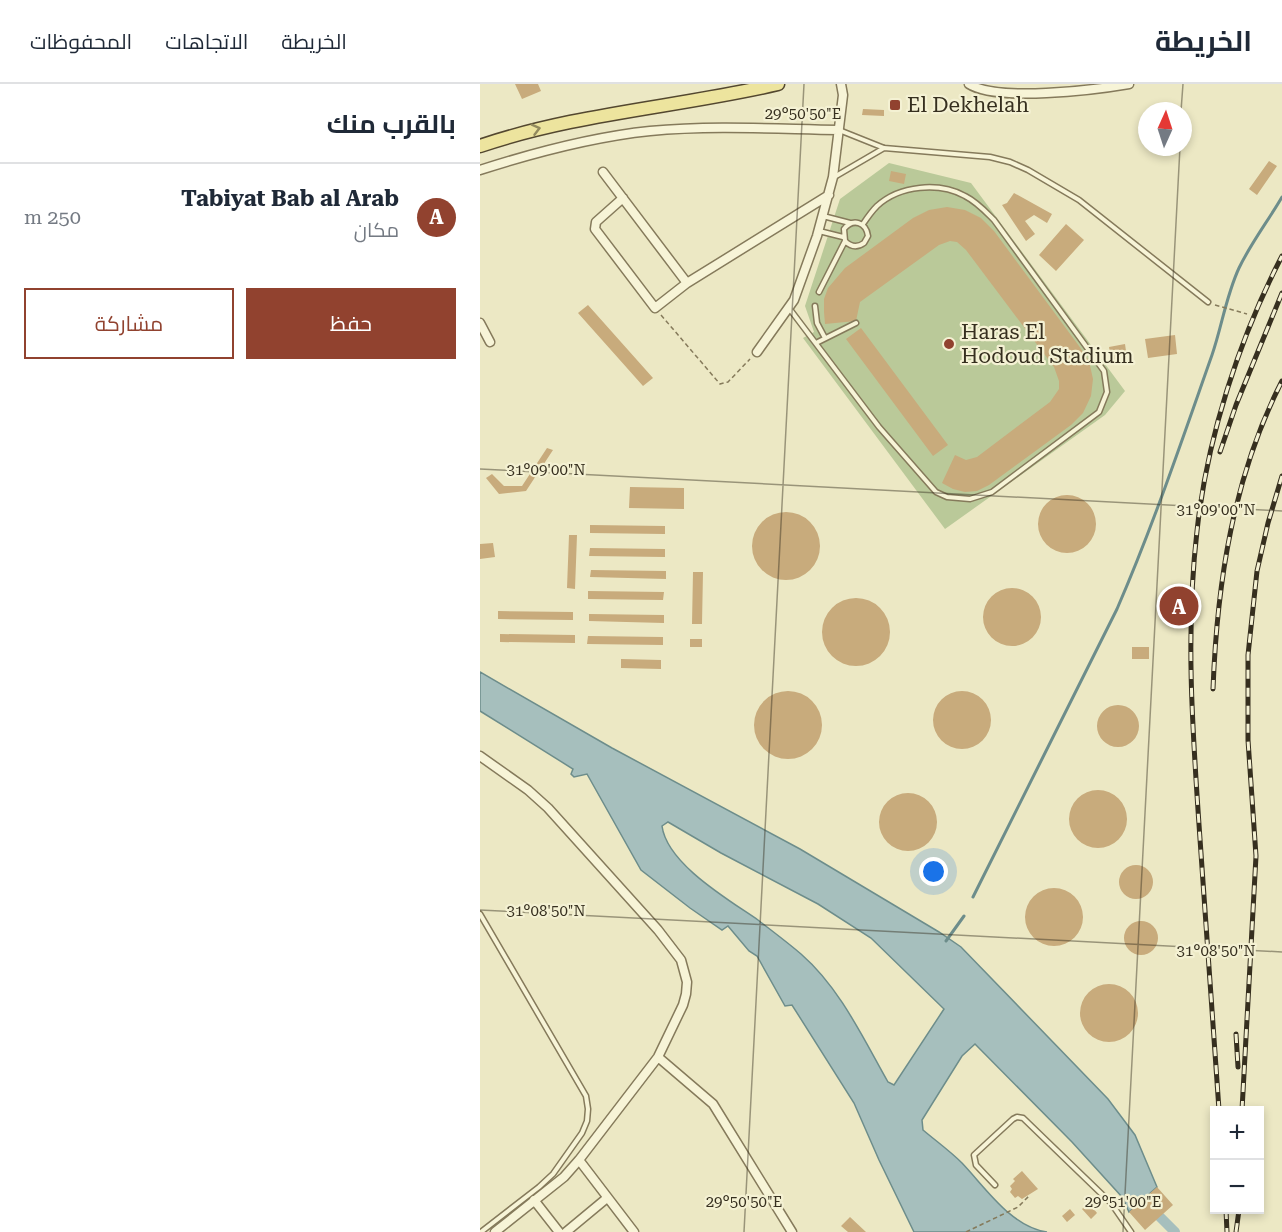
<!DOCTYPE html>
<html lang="ar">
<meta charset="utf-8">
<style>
body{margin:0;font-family:"Roboto Serif",Cairo,serif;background:#f6f6f7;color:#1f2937;direction:rtl}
.controls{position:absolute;right:18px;bottom:18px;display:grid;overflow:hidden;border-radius:0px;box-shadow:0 3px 9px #0003}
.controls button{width:54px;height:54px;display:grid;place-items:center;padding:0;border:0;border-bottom:2px solid #e0e1e3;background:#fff;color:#1f2937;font:30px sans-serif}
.compass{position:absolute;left:658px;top:18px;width:54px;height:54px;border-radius:50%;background:#fff;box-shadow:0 3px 9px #0003;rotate:3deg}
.you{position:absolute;left:454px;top:788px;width:21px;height:21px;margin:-15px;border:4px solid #fff;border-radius:50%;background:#1a73e8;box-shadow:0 0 0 9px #1a73e833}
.badge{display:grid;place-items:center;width:39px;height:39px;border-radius:50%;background:#91422f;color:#fff;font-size:20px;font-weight:700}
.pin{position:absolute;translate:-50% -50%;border:3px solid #fff;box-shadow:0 2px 6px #0006}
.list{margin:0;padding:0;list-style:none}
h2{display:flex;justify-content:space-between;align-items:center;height:78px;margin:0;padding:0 24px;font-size:26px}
h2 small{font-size:20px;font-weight:400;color:#747a83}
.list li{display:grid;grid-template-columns:39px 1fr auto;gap:18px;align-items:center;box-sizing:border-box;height:108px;padding:0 24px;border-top:2px solid #e0e1e3}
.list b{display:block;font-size:22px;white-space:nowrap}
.list p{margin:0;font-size:20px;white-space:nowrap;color:#747a83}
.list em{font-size:20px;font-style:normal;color:#747a83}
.actions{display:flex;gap:12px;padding:18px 24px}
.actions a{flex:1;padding:14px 0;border:2px solid #91422f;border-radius:0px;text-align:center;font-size:21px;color:#91422f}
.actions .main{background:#91422f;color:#fff}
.map{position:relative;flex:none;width:802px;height:1148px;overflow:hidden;direction:ltr}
header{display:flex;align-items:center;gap:36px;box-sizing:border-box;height:84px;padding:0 30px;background:#fff;border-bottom:2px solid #e0e1e3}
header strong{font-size:28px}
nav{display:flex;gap:33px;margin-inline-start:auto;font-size:21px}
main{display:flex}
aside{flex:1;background:#fff}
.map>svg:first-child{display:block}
</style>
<header>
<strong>الخريطة</strong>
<nav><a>الخريطة</a><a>الاتجاهات</a><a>المحفوظات</a></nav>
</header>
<main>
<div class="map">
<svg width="802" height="1148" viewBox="0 0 802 1148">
<rect width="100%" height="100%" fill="#ece8c4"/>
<path fill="#bac999" d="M409,79L491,99L645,307L625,331L465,445L323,254L334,248L325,222L360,115Z"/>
<path fill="#a6bfbd" stroke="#6d8d8b" stroke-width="1.5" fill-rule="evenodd" d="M0,588L132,664L320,765L459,848L481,863L628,1015L655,1051L677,1103L649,1128L642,1113L592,1058L495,960L482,972L442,1036L443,1046C456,1057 470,1067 482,1079C505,1103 531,1143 567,1148H434L399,1076L374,1019L312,921L305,922L277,872L269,867L248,842L242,846L210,824L161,786L107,690L94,693L91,690L93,685L0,627ZM188,738L241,769L338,820L391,854L464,925L414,1001L408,998C383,954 360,904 321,870C307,858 292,847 278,836C249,816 187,780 182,742Z"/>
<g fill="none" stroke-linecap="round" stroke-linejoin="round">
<path stroke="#6d8d8b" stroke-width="3" d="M493,813L637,525C673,442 702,356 732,271C742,242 746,212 759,184C771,159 788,137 802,113
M466,857L484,832"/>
<path stroke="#a6bfbd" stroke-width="10" d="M680,1133L695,1148"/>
</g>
<path fill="#c8ab7c" d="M35,0H58L61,7L42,15Z
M383,25L404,26V32L382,31Z
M789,77L797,82L777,111L769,105Z
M411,87L426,90L424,100L409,97Z
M534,109L572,130L567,139L554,131L545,137L555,150L546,157L522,121L527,119Z
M467,123L485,126L501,134L514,147L599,262L609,277L613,295L611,312L603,329L591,341L509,401L497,407L485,408L473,405L462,399L475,371L486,376L497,373L570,318L579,305V297L574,283L486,166L477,158L470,157L459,161L380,218L376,237L345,240L344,228V215L348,204L365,184L433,134L449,126Z
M586,140L604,156L576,187L559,171Z
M108,221L173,294L163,302L98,229Z
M381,244L468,361L453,372L366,255Z
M695,251L697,270L668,274L665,255Z
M645,260L647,274L631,276L629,263Z
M67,364L73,366L46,407L19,410L6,394L12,390L24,402H42Z
M150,403L204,404V425L149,424Z
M558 440a29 29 0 1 1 58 0a29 29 0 1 1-58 0Z
M272 462a34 34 0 1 1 68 0a34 34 0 1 1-68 0Z
M110,441L185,442V450L110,449Z
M89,451H97L95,505L87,504Z
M13,459L15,473L0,475V460Z
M110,464L185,465V473L109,472Z
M111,486L186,487V495L110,493Z
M213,488H223L222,540H212Z
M503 533a29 29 0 1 1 58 0a29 29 0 1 1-58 0Z
M108,507L184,508L183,516L108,515Z
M342 548a34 34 0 1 1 68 0a34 34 0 1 1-68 0Z
M18,527L93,528V536L18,535Z
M109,530L184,531V539L109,537Z
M20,550L95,551V559L20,558Z
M108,552L183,553V561L107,560Z
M210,555H222V563H210Z
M652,563H669V575H652Z
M141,575L181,576V585L141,584Z
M274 641a34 34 0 1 1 68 0a34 34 0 1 1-68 0Z
M453 636a29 29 0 1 1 58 0a29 29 0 1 1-58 0Z
M617 642a21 21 0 1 1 42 0a21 21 0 1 1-42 0Z
M589 735a29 29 0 1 1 58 0a29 29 0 1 1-58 0Z
M399 738a29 29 0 1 1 58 0a29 29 0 1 1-58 0Z
M639 798a17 17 0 1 1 34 0a17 17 0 1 1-34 0Z
M545 833a29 29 0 1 1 58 0a29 29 0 1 1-58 0Z
M644 854a17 17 0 1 1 34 0a17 17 0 1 1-34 0Z
M600 929a29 29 0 1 1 58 0a29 29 0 1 1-58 0Z
M542,1087L558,1105L542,1115L538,1112L535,1114L530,1108L532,1105L530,1102L535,1097L533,1095Z
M677,1103L693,1121L665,1146L649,1128Z
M609,1119L617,1129L611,1135L602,1125Z
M590,1125L595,1131L587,1138L582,1132Z
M370,1133L386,1148H368L361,1142Z"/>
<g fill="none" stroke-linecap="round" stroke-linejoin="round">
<defs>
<path id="lane" d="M359,46L404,64L510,73L530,78L548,86L599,116L728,218
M356,92L404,64
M343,132L370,139
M339,147L363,153
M339,208L365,157L364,145C373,134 386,138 388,152L384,159C377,164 371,163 365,157
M335,222L337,239L345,254
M309,224L399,343L456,408L467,413L490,415L512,408L619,328L627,308L624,287L514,136C505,127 497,118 485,112C459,98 420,101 397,122C392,127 387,134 383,140
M336,259L376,239
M0,830L106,1012L108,1025L107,1037L102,1049L73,1090L59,1103L1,1148
M515,1101L496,1081L494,1071L533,1035L537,1033L543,1034L631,1119L651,1148"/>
<path id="street" d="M489,0C517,18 614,6 649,0
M0,86C56,68 112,53 170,47C233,41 296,45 359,46
M123,88L207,199
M143,114L116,138L115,145L175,224L207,199L349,111
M0,239L10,258
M277,268L314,216L337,152L353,93L363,11L361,0
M0,672L48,706L68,724L178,846L201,876L207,898L206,910L203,921L178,973L99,1076L84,1093L15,1148
M178,973L233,1020L312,1148
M99,1076L154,1148
M54,1116L79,1148
M86,1148L127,1114"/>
<path id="primary" d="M0,62C97,29 199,23 298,0"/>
</defs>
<use href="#lane" stroke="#857a5b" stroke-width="7"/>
<use href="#street" stroke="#857a5b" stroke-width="11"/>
<use href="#primary" stroke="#53472f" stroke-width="15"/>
<path stroke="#857a5b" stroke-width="1.5" stroke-dasharray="4.5 3" stroke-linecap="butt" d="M735,221L767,230
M181,231L240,300L248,298L270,275
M486,1148L538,1123L549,1112"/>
<use href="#lane" stroke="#f7f4d7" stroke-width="4"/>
<use href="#street" stroke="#f7f4d7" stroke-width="8"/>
<use href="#primary" stroke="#ede49e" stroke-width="12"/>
<defs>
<path id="rail" d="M740,368L756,321L802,209
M733,605C737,499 753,393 802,297
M756,950L758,983
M739,1026C733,936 726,846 720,755C713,653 705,550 717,447C727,354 759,255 802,172
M762,1026L776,772L768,656V571L777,487L788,439L802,392
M746,1126L747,1148
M756,1148L759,1126"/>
</defs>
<use href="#rail" stroke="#362f1f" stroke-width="5"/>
<use href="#rail" stroke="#f4f1d3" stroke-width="3" stroke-dasharray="9" stroke-linecap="butt"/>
</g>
<defs><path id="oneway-chevron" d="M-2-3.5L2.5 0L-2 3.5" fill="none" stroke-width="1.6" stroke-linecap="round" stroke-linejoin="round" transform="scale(1.5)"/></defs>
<use stroke="#928a5e" href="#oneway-chevron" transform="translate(56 45) rotate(-15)"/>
<path fill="none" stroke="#362f1f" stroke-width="1.5" stroke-opacity="0.45" d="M701,27L703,0M0,385L802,427M0,826L802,868M264,1148L324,0M643,1148L700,63"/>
<g fill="#91422f" stroke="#f4f1d3" stroke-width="2">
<rect x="409" y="15" width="12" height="12" rx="3"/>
<circle cx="469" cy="260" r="6"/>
</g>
<g text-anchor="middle" stroke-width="4.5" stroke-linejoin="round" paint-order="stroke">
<g font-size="21" fill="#362f1f" stroke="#f4f1d3" text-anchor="start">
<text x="427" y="28">El Dekhelah</text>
<text x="481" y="255">Haras El<tspan x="481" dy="24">Hodoud Stadium</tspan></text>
</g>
</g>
<g font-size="15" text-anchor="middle" fill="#362f1f" stroke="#f4f1d3" stroke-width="4.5" stroke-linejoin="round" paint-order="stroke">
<text x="323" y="35">29°50'50"E</text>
<text x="66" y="391">31°09'00"N</text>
<text x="736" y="431">31°09'00"N</text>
<text x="66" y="832">31°08'50"N</text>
<text x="736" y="872">31°08'50"N</text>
<text x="264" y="1123">29°50'50"E</text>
<text x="643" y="1123">29°51'00"E</text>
</g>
</svg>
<div class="controls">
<button>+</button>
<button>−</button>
</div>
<svg class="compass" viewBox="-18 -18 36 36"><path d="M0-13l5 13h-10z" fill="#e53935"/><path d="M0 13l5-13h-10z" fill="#747a83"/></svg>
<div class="you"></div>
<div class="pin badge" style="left:699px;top:522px">A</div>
</div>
<aside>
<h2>بالقرب منك<small></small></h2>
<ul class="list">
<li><span class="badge">A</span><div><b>Tabiyat Bab al Arab</b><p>مكان</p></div><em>250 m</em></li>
</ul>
<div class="actions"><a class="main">حفظ</a><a>مشاركة</a></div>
</aside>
</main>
